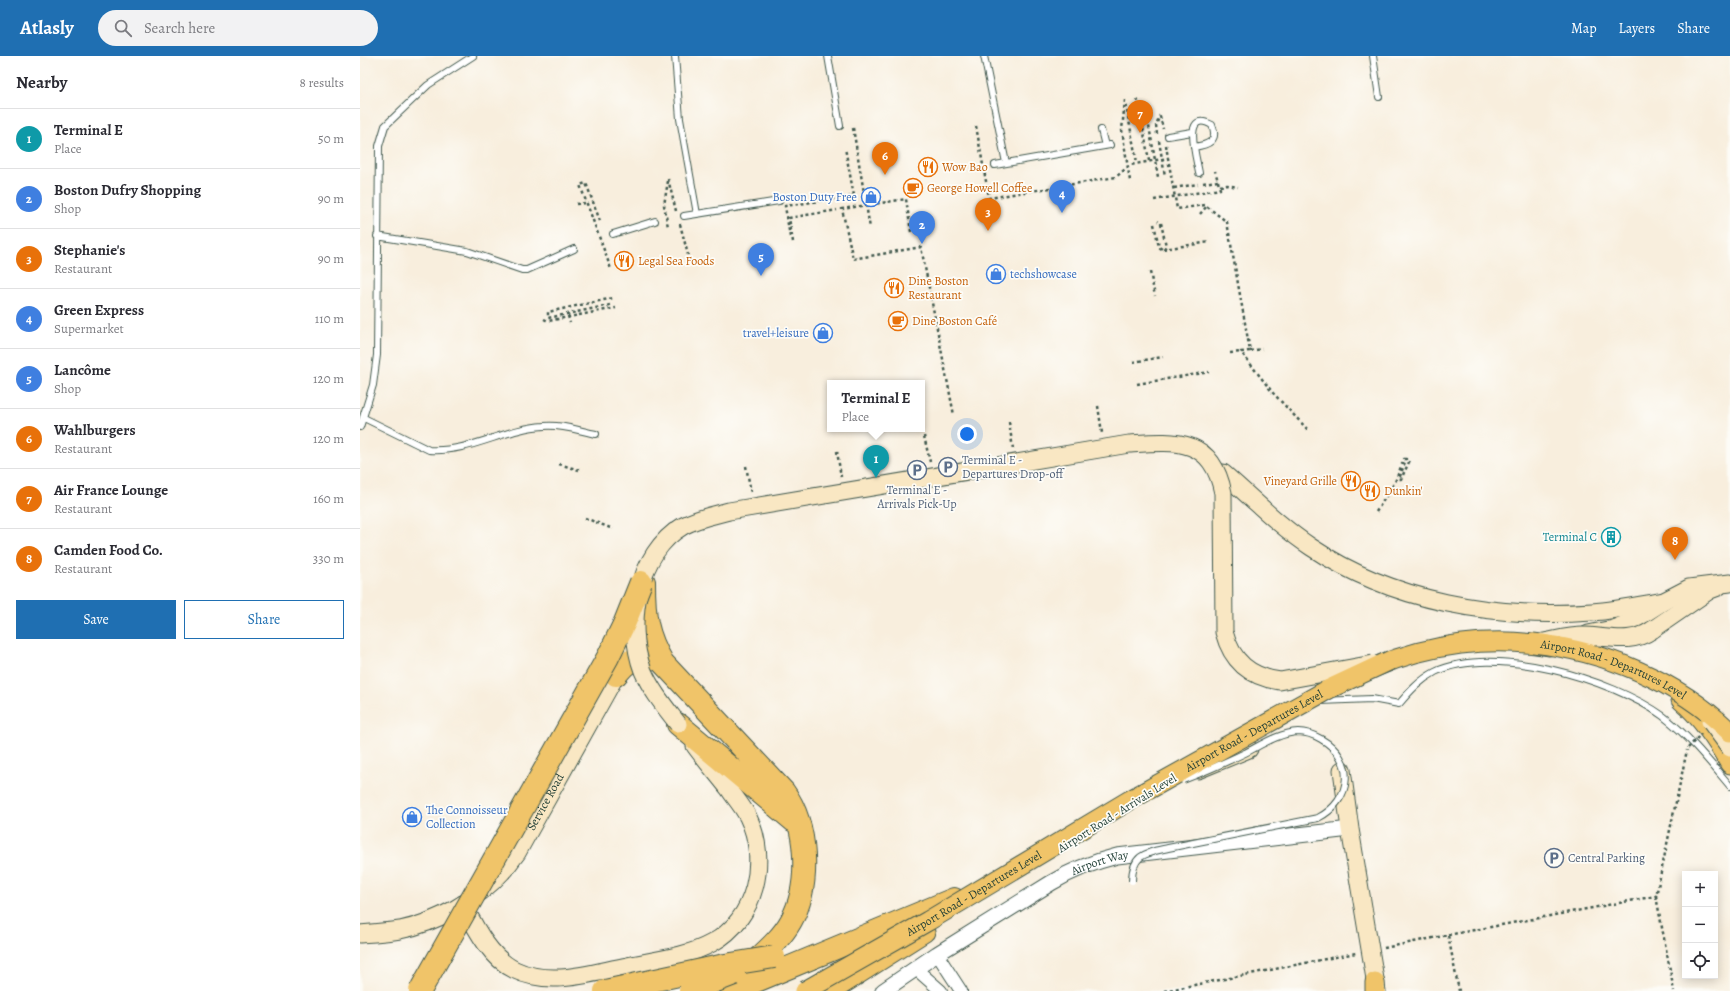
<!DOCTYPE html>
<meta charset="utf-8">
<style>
body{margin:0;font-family:Alegreya,serif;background:#f2f2f3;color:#2b2b33}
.controls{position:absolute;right:12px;bottom:12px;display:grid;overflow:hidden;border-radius:0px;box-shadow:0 2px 10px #0003}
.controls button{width:36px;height:36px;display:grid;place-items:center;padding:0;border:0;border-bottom:1px solid #e1e1e2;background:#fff;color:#2b2b33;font:20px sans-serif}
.you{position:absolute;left:607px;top:378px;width:14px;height:14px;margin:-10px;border:3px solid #fff;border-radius:50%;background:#1a73e8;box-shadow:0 0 0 6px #1a73e833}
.badge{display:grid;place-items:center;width:26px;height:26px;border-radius:50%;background:#1f6fb2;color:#fff;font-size:13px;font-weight:700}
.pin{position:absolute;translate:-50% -33px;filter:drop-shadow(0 1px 2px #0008)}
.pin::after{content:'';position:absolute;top:21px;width:14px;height:12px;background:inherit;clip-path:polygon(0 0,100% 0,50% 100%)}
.popup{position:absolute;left:467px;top:324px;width:98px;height:52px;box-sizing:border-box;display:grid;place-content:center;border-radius:0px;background:#fff;filter:drop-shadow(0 1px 3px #0005);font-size:13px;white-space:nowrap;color:#7c7c81}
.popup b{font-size:15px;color:#2b2b33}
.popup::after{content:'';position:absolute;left:50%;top:100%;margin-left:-8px;border:8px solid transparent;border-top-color:#fff}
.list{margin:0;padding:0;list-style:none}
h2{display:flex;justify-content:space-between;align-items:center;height:52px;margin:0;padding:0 16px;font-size:17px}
h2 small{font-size:13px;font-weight:400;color:#7c7c81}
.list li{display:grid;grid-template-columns:26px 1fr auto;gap:12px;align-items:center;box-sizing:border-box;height:60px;padding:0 16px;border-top:1px solid #e1e1e2}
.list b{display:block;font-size:15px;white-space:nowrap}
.list p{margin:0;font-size:13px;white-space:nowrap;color:#7c7c81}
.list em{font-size:13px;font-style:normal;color:#7c7c81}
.actions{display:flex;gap:8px;padding:12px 16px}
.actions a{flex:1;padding:9px 0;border:1px solid #1f6fb2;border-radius:0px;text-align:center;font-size:14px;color:#1f6fb2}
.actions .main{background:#1f6fb2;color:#fff}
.icon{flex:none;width:22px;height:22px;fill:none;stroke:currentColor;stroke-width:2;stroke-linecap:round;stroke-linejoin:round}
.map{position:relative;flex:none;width:1370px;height:935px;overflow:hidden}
header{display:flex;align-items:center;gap:24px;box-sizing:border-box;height:56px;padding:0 20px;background:#1f6fb2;color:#fff}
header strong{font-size:19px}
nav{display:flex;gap:22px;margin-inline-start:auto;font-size:14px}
.search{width:280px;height:36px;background:#f2f2f3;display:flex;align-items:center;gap:10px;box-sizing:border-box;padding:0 14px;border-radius:22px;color:#7c7c81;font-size:15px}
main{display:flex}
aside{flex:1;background:#fff}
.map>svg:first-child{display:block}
</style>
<header>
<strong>Atlasly</strong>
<div class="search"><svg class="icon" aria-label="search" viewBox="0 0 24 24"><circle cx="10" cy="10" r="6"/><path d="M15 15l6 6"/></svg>Search here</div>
<nav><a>Map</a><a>Layers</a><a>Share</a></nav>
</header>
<main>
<aside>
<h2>Nearby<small>8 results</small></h2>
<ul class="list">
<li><span class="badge" style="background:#0f9aa8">1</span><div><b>Terminal E</b><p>Place</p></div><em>50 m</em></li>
<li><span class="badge" style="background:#3f7fe0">2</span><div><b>Boston Dufry Shopping</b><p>Shop</p></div><em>90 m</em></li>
<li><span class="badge" style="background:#e8710a">3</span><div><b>Stephanie's</b><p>Restaurant</p></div><em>90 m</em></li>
<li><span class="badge" style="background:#3f7fe0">4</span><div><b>Green Express</b><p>Supermarket</p></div><em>110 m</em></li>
<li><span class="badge" style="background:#3f7fe0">5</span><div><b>Lancôme</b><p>Shop</p></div><em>120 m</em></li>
<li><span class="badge" style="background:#e8710a">6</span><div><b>Wahlburgers</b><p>Restaurant</p></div><em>120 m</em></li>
<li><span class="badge" style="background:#e8710a">7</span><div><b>Air France Lounge</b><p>Restaurant</p></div><em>160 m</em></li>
<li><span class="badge" style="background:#e8710a">8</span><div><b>Camden Food Co.</b><p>Restaurant</p></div><em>330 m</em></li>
</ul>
<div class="actions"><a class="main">Save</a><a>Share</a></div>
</aside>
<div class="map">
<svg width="1370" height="935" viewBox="0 0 1370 935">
<rect width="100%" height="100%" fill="#fdfcf7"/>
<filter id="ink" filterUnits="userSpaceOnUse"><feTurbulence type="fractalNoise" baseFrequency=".025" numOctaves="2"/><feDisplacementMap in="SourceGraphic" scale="8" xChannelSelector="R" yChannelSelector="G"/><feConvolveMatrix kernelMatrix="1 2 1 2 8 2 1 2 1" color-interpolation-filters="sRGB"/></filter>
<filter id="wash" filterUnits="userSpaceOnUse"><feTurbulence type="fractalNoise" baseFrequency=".012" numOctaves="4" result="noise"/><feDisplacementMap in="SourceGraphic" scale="16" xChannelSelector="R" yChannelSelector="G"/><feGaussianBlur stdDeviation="0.9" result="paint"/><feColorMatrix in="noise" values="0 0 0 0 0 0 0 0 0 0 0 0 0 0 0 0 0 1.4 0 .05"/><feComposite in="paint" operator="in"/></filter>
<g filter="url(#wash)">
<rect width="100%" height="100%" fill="#f8eedd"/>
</g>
<g filter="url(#ink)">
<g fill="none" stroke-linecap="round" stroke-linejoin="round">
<defs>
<path id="service" d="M315,0L320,63L337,158
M468,0L480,70
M624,0L646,107
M1013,0L1019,41
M741,74L745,90
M808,80L832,76
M834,91C848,89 859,85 852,69C821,52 837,104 839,117
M635,109L750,89
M324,160L419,145
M253,178L295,165
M17,180L107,195L162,214H167L214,193
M4,362L69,394C109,397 145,372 184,370C201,368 220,375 236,378
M0,371L13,329L17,299L19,90L25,70L49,47L68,29L113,0
M960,645L1012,643L1039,648C1050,635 1060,624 1075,616C1134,588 1252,623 1303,660C1329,680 1349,705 1370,730"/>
<path id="minor" d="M577,898L601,935
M556,913L581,935"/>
<g id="tertiary">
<path id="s1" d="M523,935L577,898L691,827C712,814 733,806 757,800L990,773"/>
</g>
<g id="secondary">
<path d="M863,417C892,442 919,470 951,491C1033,546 1136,563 1232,556C1257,554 1281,549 1304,545"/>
<path d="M1292,574L1350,534L1358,531"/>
<path d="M1228,578L1253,573L1271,566L1304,545L1329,532L1370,527"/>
<path d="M838,714L889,693"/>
<path d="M982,714L990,773L1017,935"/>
<path d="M103,848C115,871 130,902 155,914C191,931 230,917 267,910C295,904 327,901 352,887C396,863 409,804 388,761C383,751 375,742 369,733C358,719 346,705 335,690"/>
<path id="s2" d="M0,878C13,877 27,876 40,874C76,867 117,844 142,816C148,810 152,803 157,797L256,619L269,574"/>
</g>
<path id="primary" d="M1015,611C1069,588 1131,580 1189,590
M1321,644C1342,662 1357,684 1370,708
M1015,926V935
M472,935L565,876"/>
<path id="motorway" d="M284,526C284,559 286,578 303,607L424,736C448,769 451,829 431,865C421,883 405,896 390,910
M256,619C267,605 282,594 299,604
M318,668L434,765
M372,935L594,843"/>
</defs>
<use href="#service" stroke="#40584d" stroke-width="8"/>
<use href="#minor" stroke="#40584d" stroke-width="14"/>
<use href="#tertiary" stroke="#40584d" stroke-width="17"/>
<use href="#secondary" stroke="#40584d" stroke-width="19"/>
<use href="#primary" stroke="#40584d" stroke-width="21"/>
<use href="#motorway" stroke="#40584d" stroke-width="24"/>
<path stroke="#40584d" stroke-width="2.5" stroke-dasharray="3 3" stroke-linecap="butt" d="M777,43L789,70L798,121
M765,44L762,74L770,125
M766,49L777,107
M779,49L789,105
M800,60L803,73
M616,70L629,142L756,121L770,109L808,102L817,153L845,149L867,166L890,295L881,296L913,337L949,375
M493,72L510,172
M797,78L796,69L800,59
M799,85L805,120
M806,89L808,102
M308,123L316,155
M308,125L304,149L308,171
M858,125L859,130L867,129L878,131
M843,127L858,125L855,115
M814,132L838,128
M794,144L860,133L859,130
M216,148L226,147
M840,158L847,150
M240,165L226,127L220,129L251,213
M320,168L328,199
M794,168L799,191L803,194L806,190L801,167L798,165
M551,176L546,143L482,153L493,203L561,191L594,359
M430,181L425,150L494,140L485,92
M433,186L429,162L477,154
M803,193L850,186
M790,216L795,240
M250,249L188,262V256L253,242
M208,260L210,267
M184,263L188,265L256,252
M890,295L902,293
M870,297L881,296
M773,306L803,301
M777,328L849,316
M738,350L742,377
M649,366L653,393
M564,380L570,406
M477,395L481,421
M199,408L219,414
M386,410L391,436
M1016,456L1035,426L1044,403H1046L1039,423H1041L1050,404
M225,462L253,473
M1296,840L1314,935
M1088,879L1296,840L1327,694
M1024,892L1088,879L1099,935
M804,935L996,897"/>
<use href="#service" stroke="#fff" stroke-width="6"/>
<use href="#minor" stroke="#fff" stroke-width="12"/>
<use href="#tertiary" stroke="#fff" stroke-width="15"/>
<use href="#secondary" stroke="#f9e7c3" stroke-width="17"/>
<use href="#primary" stroke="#f0c469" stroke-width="19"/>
<use href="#motorway" stroke="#f0c469" stroke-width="22"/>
<defs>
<path id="service-bridge" d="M772,825C772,798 786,797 808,792L958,762C993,744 996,703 961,683C954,679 946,676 938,676C919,677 901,689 885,697C864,707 844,716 823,724"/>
<path id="secondary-bridge" d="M1183,586C1195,584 1210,580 1223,580C1246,580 1271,589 1292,574
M1350,665L1370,692
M318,668C305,651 291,634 283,615C265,568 277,497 323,470C337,462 354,459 369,455L769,388C816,385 852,381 863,437L864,576C872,606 890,621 920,625L1013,608"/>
<g id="primary-bridge">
<path id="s3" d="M1173,587C1245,595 1318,625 1370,676"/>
<path id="s4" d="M445,935L568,865L770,744L969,633L1031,604"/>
</g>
<path id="motorway-bridge" d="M60,935L248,601L265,566L281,526
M245,935L365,909L414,901
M330,935L374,918"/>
</defs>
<use href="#service-bridge" stroke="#40584d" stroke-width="8" stroke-linecap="butt"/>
<use href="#secondary-bridge" stroke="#40584d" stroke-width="19" stroke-linecap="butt"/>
<use href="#primary-bridge" stroke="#40584d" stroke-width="21" stroke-linecap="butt"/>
<use href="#motorway-bridge" stroke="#40584d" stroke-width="24" stroke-linecap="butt"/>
<path stroke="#40584d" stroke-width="2.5" stroke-dasharray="3 3" stroke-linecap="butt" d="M1328,692L1341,678"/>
<use href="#service-bridge" stroke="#fff" stroke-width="6"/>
<use href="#secondary-bridge" stroke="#f9e7c3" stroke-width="17"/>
<use href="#primary-bridge" stroke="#f0c469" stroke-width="19"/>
<use href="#motorway-bridge" stroke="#f0c469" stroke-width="22"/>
</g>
</g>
<defs>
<symbol id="restaurant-ring" viewBox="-11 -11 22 22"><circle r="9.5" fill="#fdfcf7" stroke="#e8710a" stroke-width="1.5"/><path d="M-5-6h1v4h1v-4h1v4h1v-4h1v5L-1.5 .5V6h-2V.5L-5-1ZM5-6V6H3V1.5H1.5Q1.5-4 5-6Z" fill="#e8710a"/></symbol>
<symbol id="cafe-ring" viewBox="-11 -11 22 22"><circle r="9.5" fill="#fdfcf7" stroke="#e8710a" stroke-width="1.5"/><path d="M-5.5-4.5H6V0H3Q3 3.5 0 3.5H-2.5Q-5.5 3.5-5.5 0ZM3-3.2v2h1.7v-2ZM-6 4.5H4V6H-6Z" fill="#e8710a"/></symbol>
<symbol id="shop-ring" viewBox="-11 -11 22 22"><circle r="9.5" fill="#fdfcf7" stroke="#3f7fe0" stroke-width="1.5"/><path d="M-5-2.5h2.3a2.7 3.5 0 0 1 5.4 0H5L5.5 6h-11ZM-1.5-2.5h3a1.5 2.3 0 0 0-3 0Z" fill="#3f7fe0"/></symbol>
<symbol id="parking-ring" viewBox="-11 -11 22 22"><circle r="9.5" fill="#fdfcf7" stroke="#5c6f8a" stroke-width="1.5"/><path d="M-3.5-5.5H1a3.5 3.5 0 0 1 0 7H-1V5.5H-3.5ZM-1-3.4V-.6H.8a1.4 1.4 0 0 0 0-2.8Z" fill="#5c6f8a"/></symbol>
<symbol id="building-ring" viewBox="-11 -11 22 22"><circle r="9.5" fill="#fdfcf7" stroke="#0f9aa8" stroke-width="1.5"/><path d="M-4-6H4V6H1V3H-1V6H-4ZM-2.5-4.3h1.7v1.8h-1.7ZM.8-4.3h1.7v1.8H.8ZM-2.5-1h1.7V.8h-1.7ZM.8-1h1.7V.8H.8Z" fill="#0f9aa8"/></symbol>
</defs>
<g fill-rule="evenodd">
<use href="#restaurant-ring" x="557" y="100" width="22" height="22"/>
<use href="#cafe-ring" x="542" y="121" width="22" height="22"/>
<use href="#shop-ring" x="500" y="130" width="22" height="22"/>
<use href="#restaurant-ring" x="253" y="194" width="22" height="22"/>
<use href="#shop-ring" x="625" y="207" width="22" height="22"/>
<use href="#restaurant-ring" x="523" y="221" width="22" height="22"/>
<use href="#cafe-ring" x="527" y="254" width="22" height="22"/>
<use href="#shop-ring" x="452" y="266" width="22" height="22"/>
<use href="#parking-ring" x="577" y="400" width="22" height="22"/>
<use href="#parking-ring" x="546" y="403" width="22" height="22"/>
<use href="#restaurant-ring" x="980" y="414" width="22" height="22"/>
<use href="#restaurant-ring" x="999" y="424" width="22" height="22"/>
<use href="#building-ring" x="1240" y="470" width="22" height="22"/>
<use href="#shop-ring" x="41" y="750" width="22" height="22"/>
<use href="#parking-ring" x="1183" y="791" width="22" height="22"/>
</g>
<g text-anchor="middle" stroke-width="3.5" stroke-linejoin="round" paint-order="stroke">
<g font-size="12" fill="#c56008" stroke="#fdfcf7" text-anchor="start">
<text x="582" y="115">Wow Bao</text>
<text x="567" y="136">George Howell Coffee</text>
<text x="278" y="209">Legal Sea Foods</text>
<text x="548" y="229">Dine Boston<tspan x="548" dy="14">Restaurant</tspan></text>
<text x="552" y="269">Dine Boston Café</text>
<text x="977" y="429" text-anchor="end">Vineyard Grille</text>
<text x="1024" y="439">Dunkin'</text>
</g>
<g font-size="12" fill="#366cbe" stroke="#fdfcf7" text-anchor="end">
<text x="497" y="145">Boston Duty Free</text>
<text x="650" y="222" text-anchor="start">techshowcase</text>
<text x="449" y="281">travel+leisure</text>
<text x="66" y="758" text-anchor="start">The Connoisseur<tspan x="66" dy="14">Collection</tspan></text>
</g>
<g font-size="12" fill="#4e5e75" stroke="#fdfcf7" text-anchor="start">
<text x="602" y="408">Terminal E -<tspan x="602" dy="14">Departures Drop-off</tspan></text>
<text x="557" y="438" text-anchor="middle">Terminal E -<tspan x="557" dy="14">Arrivals Pick-Up</tspan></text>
<text x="1208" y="806">Central Parking</text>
</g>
<g font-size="12" fill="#0d838f" stroke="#fdfcf7" text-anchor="end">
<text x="1237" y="485">Terminal C</text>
</g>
<g font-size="12" fill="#1f3d34" stroke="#fdfcf7">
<text dy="4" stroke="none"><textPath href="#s3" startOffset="85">Airport Road - Departures Level</textPath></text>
<text dy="4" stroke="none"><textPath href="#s4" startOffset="519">Airport Road - Departures Level</textPath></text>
<text dy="4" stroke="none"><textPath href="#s2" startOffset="242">Service Road</textPath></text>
<text transform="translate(757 757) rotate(-32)" y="4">Airport Road - Arrivals Level</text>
<text dy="4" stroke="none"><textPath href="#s1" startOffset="253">Airport Way</textPath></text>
<text dy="4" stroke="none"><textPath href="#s4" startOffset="195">Airport Road - Departures Level</textPath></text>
</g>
</g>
</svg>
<div class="controls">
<button>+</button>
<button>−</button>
<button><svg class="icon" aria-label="locate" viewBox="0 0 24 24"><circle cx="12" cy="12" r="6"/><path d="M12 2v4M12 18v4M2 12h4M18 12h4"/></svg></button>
</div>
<div class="you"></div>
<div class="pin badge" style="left:516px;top:422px;background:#0f9aa8">1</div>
<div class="popup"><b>Terminal E</b>Place</div>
<div class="pin badge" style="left:562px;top:188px;background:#3f7fe0">2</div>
<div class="pin badge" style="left:628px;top:175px;background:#e8710a">3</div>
<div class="pin badge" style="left:702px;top:157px;background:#3f7fe0">4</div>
<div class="pin badge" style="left:401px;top:220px;background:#3f7fe0">5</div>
<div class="pin badge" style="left:525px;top:119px;background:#e8710a">6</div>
<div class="pin badge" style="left:780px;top:77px;background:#e8710a">7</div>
<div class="pin badge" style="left:1315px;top:504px;background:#e8710a">8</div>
</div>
</main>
